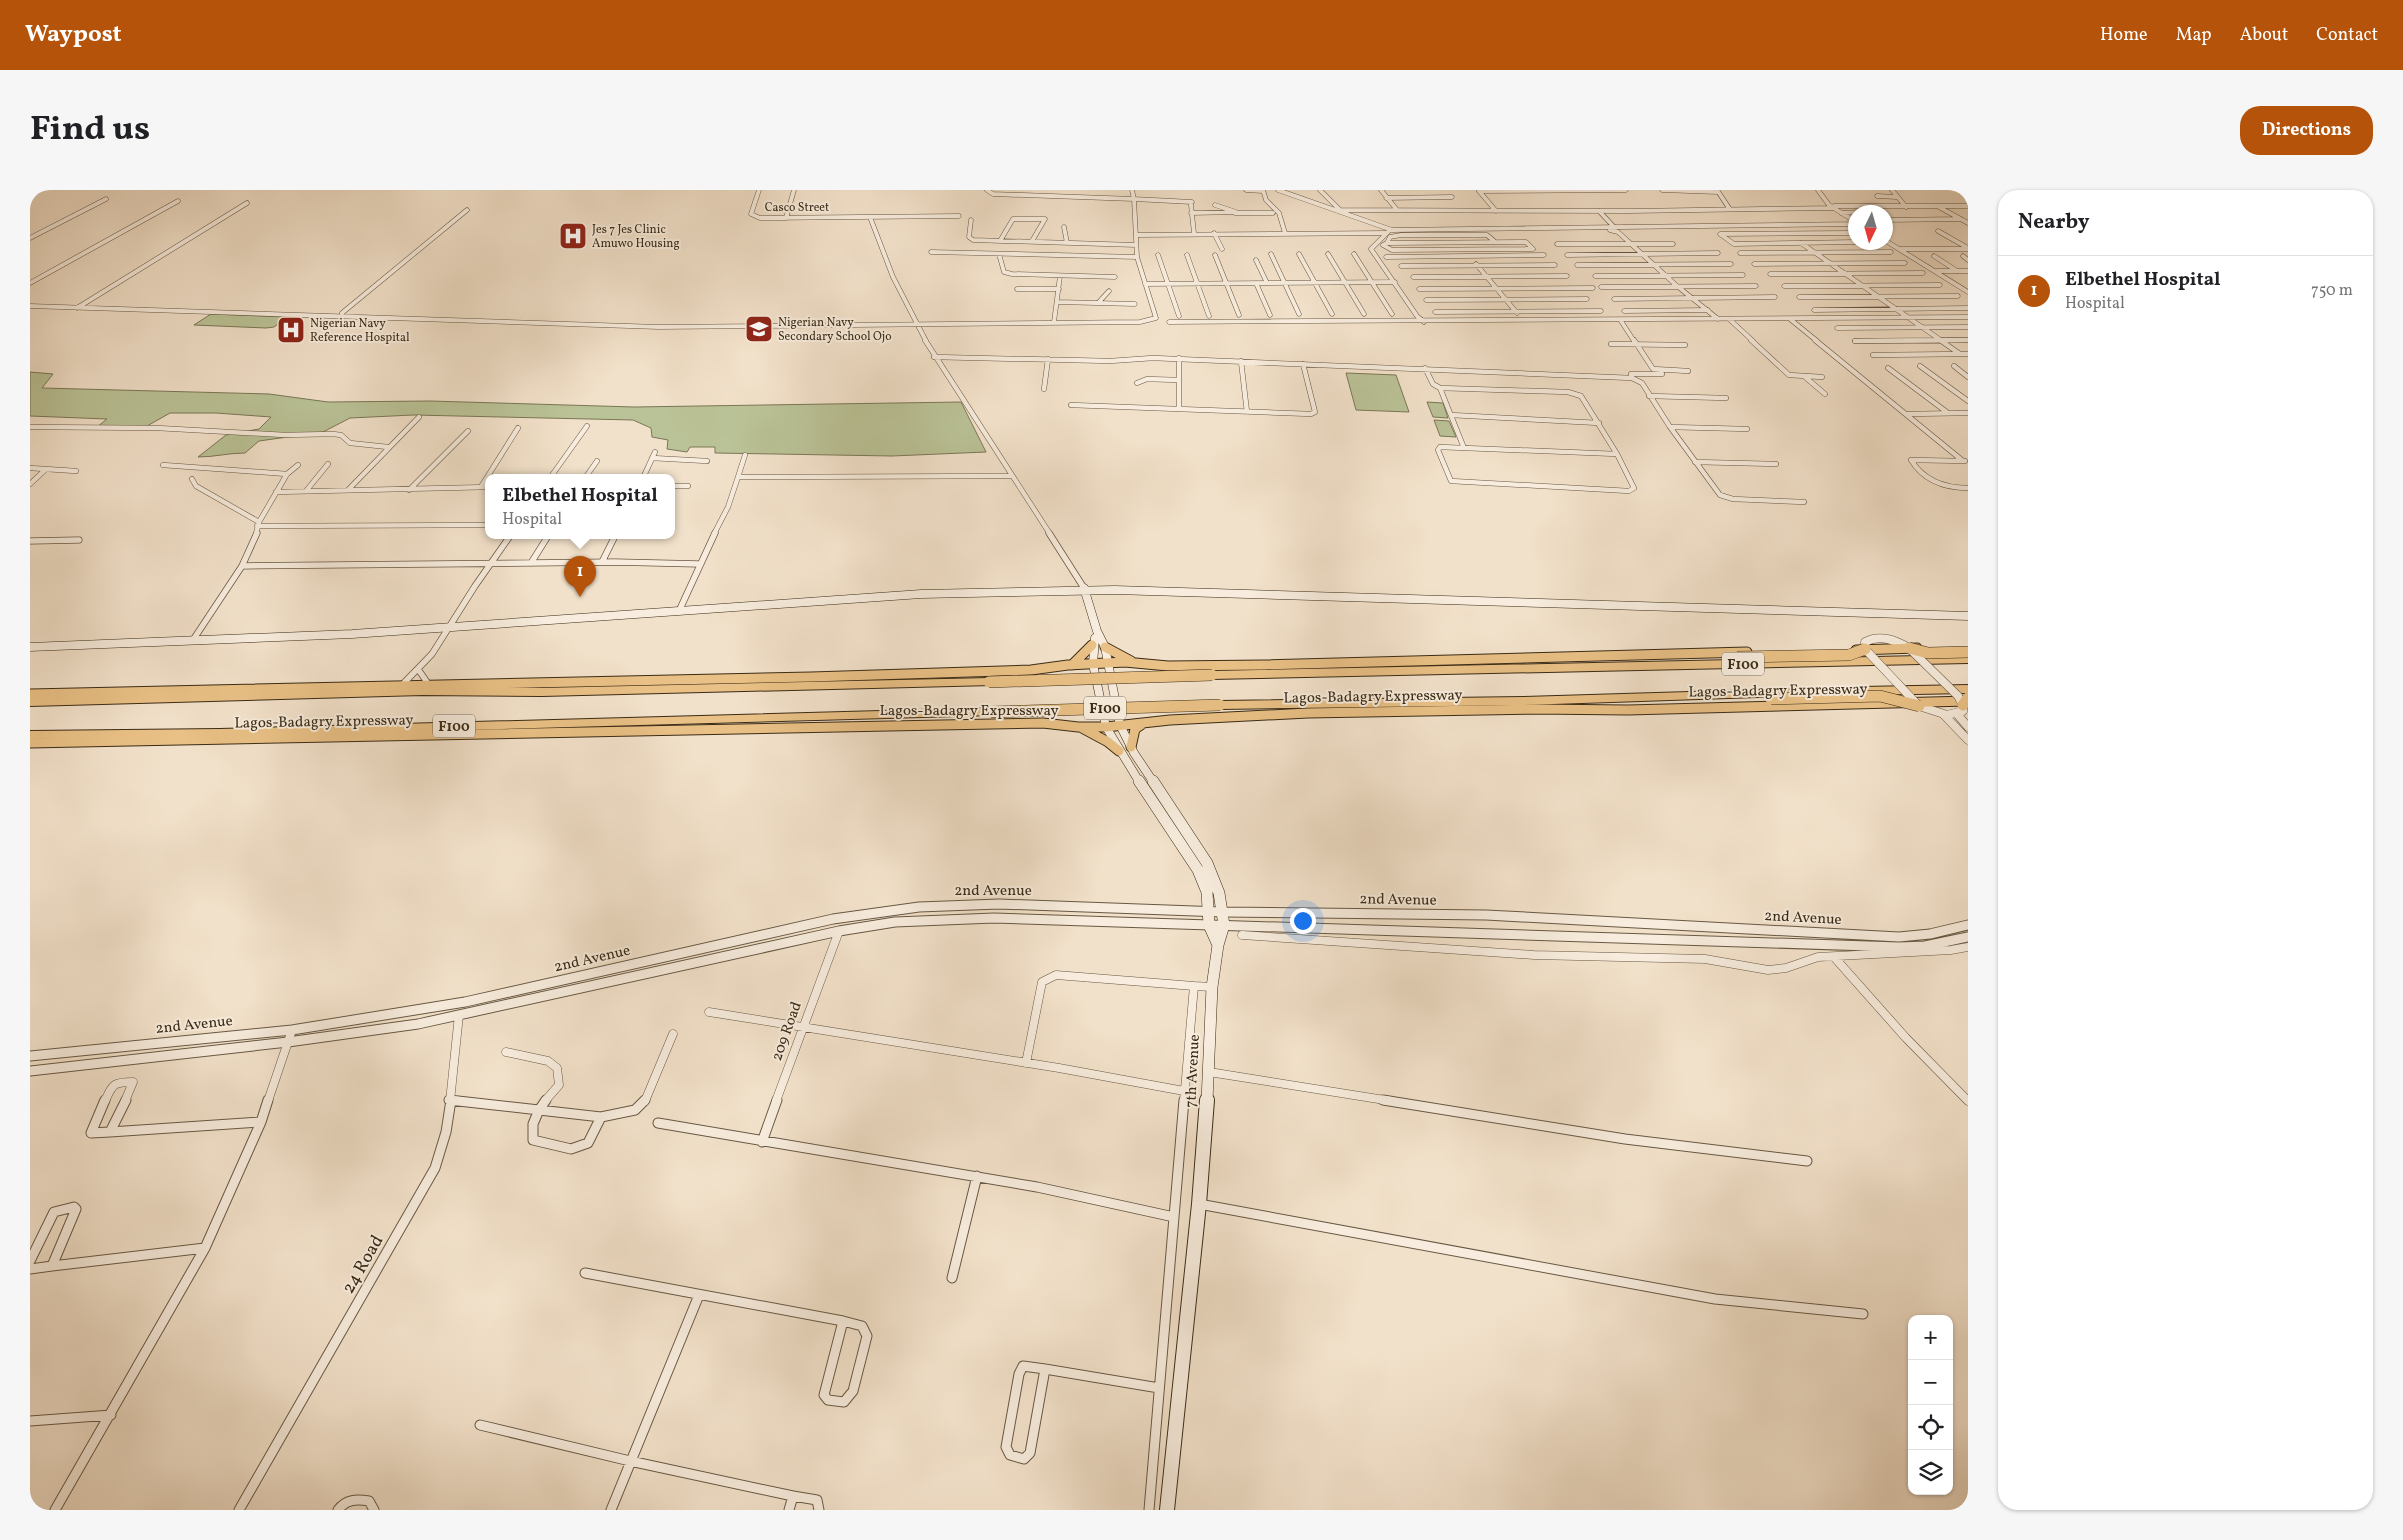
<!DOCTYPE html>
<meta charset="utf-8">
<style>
body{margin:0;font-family:Vollkorn,serif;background:#f6f6f6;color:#202124}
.controls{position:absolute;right:15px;bottom:15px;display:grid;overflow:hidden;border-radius:10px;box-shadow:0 1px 4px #0004}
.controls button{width:45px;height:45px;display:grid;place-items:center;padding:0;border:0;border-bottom:1px solid #e0e0e0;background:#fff;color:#202124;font:25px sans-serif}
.compass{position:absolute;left:1818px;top:15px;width:45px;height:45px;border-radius:50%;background:#fff;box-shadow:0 1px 4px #0004;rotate:185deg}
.you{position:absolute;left:1272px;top:730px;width:18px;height:18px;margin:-12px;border:4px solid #fff;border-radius:50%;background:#1a73e8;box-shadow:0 0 0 8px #1a73e833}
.badge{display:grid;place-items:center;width:32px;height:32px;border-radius:50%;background:#b45309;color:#fff;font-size:16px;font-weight:700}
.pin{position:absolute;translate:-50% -41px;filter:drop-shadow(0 1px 2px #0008)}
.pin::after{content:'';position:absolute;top:26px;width:18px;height:15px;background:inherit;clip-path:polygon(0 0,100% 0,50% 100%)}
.popup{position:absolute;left:455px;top:284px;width:190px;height:65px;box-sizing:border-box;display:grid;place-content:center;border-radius:10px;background:#fff;filter:drop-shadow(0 1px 4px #0005);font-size:16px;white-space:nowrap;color:#757577}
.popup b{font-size:19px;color:#202124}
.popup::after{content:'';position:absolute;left:50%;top:100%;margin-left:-10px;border:10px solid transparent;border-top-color:#fff}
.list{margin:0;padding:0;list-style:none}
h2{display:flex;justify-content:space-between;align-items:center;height:65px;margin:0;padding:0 20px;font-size:21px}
h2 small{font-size:16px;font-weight:400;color:#757577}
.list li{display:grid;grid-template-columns:32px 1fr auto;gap:15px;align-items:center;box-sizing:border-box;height:70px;padding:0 20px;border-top:1px solid #e0e0e0}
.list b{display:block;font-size:19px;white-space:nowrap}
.list p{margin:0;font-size:16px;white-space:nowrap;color:#757577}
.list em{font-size:16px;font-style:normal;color:#757577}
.icon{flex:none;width:28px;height:28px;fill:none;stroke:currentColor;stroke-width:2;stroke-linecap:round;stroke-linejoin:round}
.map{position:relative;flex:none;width:1938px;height:1320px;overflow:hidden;border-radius:20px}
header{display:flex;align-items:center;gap:30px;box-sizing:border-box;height:70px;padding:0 25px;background:#b45309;color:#fff}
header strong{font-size:24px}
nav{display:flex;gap:28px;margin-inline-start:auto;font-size:18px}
.intro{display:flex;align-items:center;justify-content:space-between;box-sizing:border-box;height:120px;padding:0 30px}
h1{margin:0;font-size:35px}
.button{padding:12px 22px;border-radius:20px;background:#b45309;color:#fff;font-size:18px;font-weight:700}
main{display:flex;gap:30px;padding:0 30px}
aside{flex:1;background:#fff;border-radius:20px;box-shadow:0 1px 4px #0004}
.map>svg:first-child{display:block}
</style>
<header>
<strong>Waypost</strong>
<nav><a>Home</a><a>Map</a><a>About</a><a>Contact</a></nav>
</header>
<div class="intro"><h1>Find us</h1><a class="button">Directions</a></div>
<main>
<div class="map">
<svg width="1938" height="1320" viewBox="0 0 1938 1320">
<rect width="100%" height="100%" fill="#f2e1ca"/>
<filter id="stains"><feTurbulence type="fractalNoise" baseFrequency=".004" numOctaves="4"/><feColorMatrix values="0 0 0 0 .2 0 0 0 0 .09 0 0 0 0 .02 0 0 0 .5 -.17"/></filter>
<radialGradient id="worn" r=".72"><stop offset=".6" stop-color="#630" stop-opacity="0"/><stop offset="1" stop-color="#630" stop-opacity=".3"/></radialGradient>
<path fill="#bac397" stroke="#7a7756" d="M181,124L257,127L244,137L236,138L164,135Z
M0,182L23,184L12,198L239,204L298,212L400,211L604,217L931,212L956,262L862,266L685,263V257H660L657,262L637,259L638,250L622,247L621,238L603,230L383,225L320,228L293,242L229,251L215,263C198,263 185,267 168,267L196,245L229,239L241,227L186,223H140L117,236L67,237L77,229L0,226Z
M1316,183L1366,185L1379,222L1326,220Z
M1397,212L1413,213L1418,228L1403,227Z
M1404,230L1419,231L1426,247L1410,246Z"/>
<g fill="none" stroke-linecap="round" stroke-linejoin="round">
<defs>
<path id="minor-far4" d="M729,0L721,24L730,28L929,26
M1102,0L1104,9L1162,12
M1216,0L1233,1
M1233,0L1236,10L1249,23L1255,43
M1248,0L1362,40L1826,34
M1290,0L1310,20
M1351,0L1367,20
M1632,0L1688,2
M1687,0L1699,18
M1788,0L1799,15L1826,32
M1862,0L1876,17
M1847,6L1867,7
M1356,8L1422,7
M1161,15L1164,43
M1804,16H1938
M1909,17L1938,33
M1307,20L1599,21L1804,18
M1466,21L1449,1L1596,0
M1569,21L1585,38
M1161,23L1206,22L1185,15
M1205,23H1243
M1811,23L1832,22
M840,27L863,87L896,151
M756,28L764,0
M941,30L939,47L943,50L1106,55
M1856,30L1931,29
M1034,37L1037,53
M1856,38L1858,40
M1580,40L1588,42L1647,96L1688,129
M1908,41L1938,58
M1358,42L1341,59L1387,126L1394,132
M1184,43L1192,59
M1820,43L1690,44L1704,54L1826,52
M1107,45L1355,43
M0,48L76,9
M970,51L983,29H1015L1002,51
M1856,51L1938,102
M1492,52H1496L1503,59L1362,60L1353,55L1357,53Z
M1357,53L1360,47L1371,45H1457L1464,51
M1771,53L1912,151
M1527,54H1643
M1871,59H1938
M901,62L1107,67
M1710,63L1861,62
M969,64L974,82L982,84L1085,87
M1241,64L1269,124
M1269,64L1302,124
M1298,64L1334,124
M1324,64L1362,124
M1128,65L1149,126
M1157,65L1179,126
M1185,65L1209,125
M1537,65L1688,63
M1904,66L1927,81
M1933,66L1938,70
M1356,67L1514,65
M1226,70L1237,93
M1446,74L1487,123
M1724,74L1875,73
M1547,75L1701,74
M1371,76L1525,75
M1906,81H1938
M1740,84L1893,83
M1565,86L1713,85
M1383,87L1537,86
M0,93L148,11
M1226,93L1240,125
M1115,94L1365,92
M1754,96L1910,95
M1571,97L1726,96
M987,99H1029
M1389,99L1563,98
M1769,107L1928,106
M1584,109L1745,107
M1396,110L1557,109
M1028,112L1105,114
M1068,113L1079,101
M0,116L629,137L1110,132L1126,128L1107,67L1104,9L963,4L957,0
M47,118L217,13
M1784,120L1938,118
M1594,121L1678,120
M1405,122L1571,121
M312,123L437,20
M1699,129L1723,151
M1760,129L1787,151
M1591,131L1604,151
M1024,132L1030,86
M1139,132L1938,127
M1807,138L1938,137
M1825,151L1938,150"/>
<path id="minor-far3" d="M895,150L1020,344
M1604,150L1623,179L1658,181
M1721,150L1759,185L1792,187
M1785,150L1933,271
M1910,150L1930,164
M1825,151L1938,150
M1581,154L1655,155
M1843,165L1938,164
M904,167L1080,171L1123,168L1602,188L1612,193L1640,237L1690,305L1703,309L1774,312
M1149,168V219
M1211,171L1217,222
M1890,176L1938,211
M1924,176L1938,187
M1395,178L1403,194L1410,198L1538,202L1551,206L1587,264
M1858,178L1918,223
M1775,187L1795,204
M1602,188L1601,184H1632
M1107,193L1117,189L1148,190
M1410,198L1434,258
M1014,199L1018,169
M1619,206L1696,208
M1041,215L1281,224L1285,222L1273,174
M1878,224L1938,223
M1421,225L1569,233
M0,237L127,238L255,245L303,244L311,245L320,253L358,257
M1640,237L1717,239
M1410,257L1587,264L1604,298L1599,301L1421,291L1408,260Z
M622,268L677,271
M1935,271L1881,270C1894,291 1914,298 1938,298
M1665,272L1746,274
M133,275L257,284
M0,278L46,281
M708,287L715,265
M520,288L557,236
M555,288L567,271
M613,288L625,262
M162,289L166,296L229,332L226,344
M0,294L16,279
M641,296H658
M451,297L488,238
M318,300L389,227
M379,300L438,241
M276,301L298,274
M246,302L459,297
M229,332L257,284L268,275
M227,336L459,335
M684,344L698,317L708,287L981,286"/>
<path id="minor-far2" d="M1019,343L1054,398
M0,351L49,350
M572,372L585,346
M501,373L518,346
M212,376L585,372L669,374
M649,421L685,343
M163,450L212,376L227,343
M390,482L399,495
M372,495L402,464L445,396L480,346"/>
<path id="minor-far1" d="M1212,745L1504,765L1675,769L1738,780L1756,778L1788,767L1921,760L1938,757
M1804,767L1876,848L1938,911
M679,822L1029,878L1154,901
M476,862L518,871L527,878L529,895L515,911
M996,873L1012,792L1026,785L1164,796
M1179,882L1361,911
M419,910L430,911
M75,911C83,894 83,892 103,892L95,911
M238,911L262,840
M420,911L429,825
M615,911L643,844
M746,911L809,741
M1154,911L1164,796L1182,797"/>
<path id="minor" d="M75,910L61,943L80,942L96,910
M419,910L509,920
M1353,910L1595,949L1777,971
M509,920L571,927L558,953L541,959L503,950V934Z
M509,920L516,910
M571,927L605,920L615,910
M628,933L1007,997L1144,1027
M80,942L231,932
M732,952L747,910
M1169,1014L1685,1109L1833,1124
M0,1071L24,1022L44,1017L46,1019L22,1076L0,1079
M22,1076L175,1058
M555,1083L813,1131
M922,1088L947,986
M813,1131L832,1136L837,1146L823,1201L814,1212L798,1210L794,1205Z
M993,1176L1015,1179L1000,1263L994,1269L980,1265L976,1257L989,1184Z
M1015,1179L1129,1198
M0,1231L81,1225
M450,1235L600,1271L763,1306
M25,1320L175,1058L231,932L238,910
M209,1320L405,978L416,942L421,910
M308,1320C316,1309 327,1309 339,1311L344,1320
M581,1320L669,1105
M759,1320L763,1306L787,1310L789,1320
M1119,1320L1154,910"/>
<path id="tertiary-far1" d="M1835,459V452C1850,444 1865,450 1879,458
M1889,516L1917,525L1933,521V515
M1927,524L1938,537
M1914,525L1938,550"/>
<path id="tertiary" d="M0,866L262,840L435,812L803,729L889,717L969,714L1192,722L1456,725L1869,747L1900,744L1938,735
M0,881L258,852L388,834L809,741L865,732L964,728L1869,757L1895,756L1938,747"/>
<path id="secondary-far2" d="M1054,398L1067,441L1075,457L1090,535L1104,563L1124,593
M1065,448L1063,474L1076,537L1110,593
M0,457L322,444L891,404L1085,400L1938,426"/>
<path id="secondary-far1" d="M1109,591L1168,680L1177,702L1179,735L1188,755
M1123,591L1177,673L1189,703L1194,735L1188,755L1182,797L1177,911"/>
<path id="secondary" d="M1137,1320L1169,1014L1177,910"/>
<path id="primary" d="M1075,457L1101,471
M1826,460L1887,458
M1042,475L1062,455
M0,504L781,487L1001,480L1038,475L1095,472L1138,476L1234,475L1717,462
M1052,538L1078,552L1089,561
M0,553L1013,533L1048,537H1076L1140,530L1278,523L1505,519L1598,520L1938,511
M1101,557L1105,539L1111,535"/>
<path id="motorway" d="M1938,465V473L1182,489L1176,485L1182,481Z
M959,488L963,489L965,492L963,495L512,506L392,505L0,516V508L392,497L512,498Z
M1938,495V503L1831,505L1825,501L1831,497Z
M1757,499L1761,500L1763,503L1761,506L1493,515L1190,519L1184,515L1190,511L1493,507Z
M961,518L965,519L967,522L965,525L190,547L0,549V541L190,539Z"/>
</defs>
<use href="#minor-far4" stroke="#685843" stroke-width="5"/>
<use href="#minor-far3" stroke="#685843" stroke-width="5.5"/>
<use href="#minor-far2" stroke="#685843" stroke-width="7"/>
<use href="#minor-far1" stroke="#685843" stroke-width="9"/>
<use href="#minor" stroke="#685843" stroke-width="11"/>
<use href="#tertiary-far1" stroke="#685843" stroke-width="9"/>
<use href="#tertiary" stroke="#685843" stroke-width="11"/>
<use href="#secondary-far2" stroke="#3a2b16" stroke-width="9"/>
<use href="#secondary-far1" stroke="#3a2b16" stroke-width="12"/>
<use href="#secondary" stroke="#3a2b16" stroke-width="16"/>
<use href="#primary" stroke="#3a2b16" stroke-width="11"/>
<use href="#motorway" stroke="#3a2b16" stroke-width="2"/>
<use href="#minor-far4" stroke="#f7ecdd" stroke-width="4"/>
<use href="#minor-far3" stroke="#f7ecdd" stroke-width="4.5"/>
<use href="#minor-far2" stroke="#f7ecdd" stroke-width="5.5"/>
<use href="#minor-far1" stroke="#f7ecdd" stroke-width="8"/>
<use href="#minor" stroke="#f7ecdd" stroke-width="9"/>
<use href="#tertiary-far1" stroke="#f7ecdd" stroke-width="8"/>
<use href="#tertiary" stroke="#f7ecdd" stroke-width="9"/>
<use href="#secondary-far2" stroke="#f7ecdd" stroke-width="8"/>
<use href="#secondary-far1" stroke="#f7ecdd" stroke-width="11"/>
<use href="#secondary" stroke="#f7ecdd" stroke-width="14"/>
<use href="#primary" stroke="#e9c085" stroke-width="9"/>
<use href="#motorway" fill="#e9c085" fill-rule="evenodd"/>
<defs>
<path id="tertiary-bridge" d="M1835,459L1888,515
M1880,459L1928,506L1933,515"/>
<path id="motorway-bridge" d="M1879,458L1898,463L1938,462
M1707,467L1819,465L1835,459
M959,492L1182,485
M1741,509L1850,506L1889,516
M1933,515L1938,508
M961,522L1190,515"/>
</defs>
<use href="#tertiary-bridge" stroke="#685843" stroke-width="9" stroke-linecap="butt"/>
<use href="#motorway-bridge" stroke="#3a2b16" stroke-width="12" stroke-linecap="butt"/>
<use href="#tertiary-bridge" stroke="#f7ecdd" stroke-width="8"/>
<use href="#motorway-bridge" stroke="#e9c085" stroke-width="11"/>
</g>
<defs>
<symbol id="hospital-square" viewBox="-11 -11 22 22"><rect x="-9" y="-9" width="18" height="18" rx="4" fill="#8f2418" stroke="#f7ecdd"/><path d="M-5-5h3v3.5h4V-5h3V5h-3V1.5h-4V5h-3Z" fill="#fff"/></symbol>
<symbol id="school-square" viewBox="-11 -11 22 22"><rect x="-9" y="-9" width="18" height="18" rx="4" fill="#8f2418" stroke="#f7ecdd"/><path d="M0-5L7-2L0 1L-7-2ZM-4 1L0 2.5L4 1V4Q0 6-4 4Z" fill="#fff"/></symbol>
</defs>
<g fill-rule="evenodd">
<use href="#hospital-square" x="527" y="30" width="32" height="32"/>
<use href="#school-square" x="713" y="123" width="32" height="32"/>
<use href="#hospital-square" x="245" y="124" width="32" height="32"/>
</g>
<g text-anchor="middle" stroke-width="4" stroke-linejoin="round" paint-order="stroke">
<g font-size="12" fill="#3a2b16" stroke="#f7ecdd">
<text x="767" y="21">Casco Street</text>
</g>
<g font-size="12" fill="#3a2b16" stroke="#f7ecdd" text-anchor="start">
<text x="562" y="43">Jes 7 Jes Clinic<tspan x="562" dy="14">Amuwo Housing</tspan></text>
<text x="748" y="136">Nigerian Navy<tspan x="748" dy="14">Secondary School Ojo</tspan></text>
<text x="280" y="137">Nigerian Navy<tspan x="280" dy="14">Reference Hospital</tspan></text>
</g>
<g fill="#f7ecdd" stroke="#736552" stroke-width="1">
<rect x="1692" y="462.5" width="42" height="23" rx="4"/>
<rect x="1054" y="506.5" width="42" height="23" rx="4"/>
<rect x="403" y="524.5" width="42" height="23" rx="4"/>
</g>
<g font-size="14" font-weight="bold" fill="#3a2b16">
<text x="1713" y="479">F100</text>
<text x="1075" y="523">F100</text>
<text x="424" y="541">F100</text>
</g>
<g font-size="15" fill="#3a2b16" stroke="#f7ecdd">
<text transform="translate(1748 500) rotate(-1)" y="5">Lagos-Badagry Expressway</text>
<text transform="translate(1343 506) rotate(-1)" y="5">Lagos-Badagry Expressway</text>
<text x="939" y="525">Lagos-Badagry Expressway</text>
<text transform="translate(294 531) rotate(-1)" y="5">Lagos-Badagry Expressway</text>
<text x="963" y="705">2nd Avenue</text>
<text transform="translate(1368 709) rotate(1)" y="5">2nd Avenue</text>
<text transform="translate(1773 727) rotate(3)" y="5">2nd Avenue</text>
<text transform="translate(562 768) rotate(-13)" y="5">2nd Avenue</text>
<text transform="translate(164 834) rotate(-6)" y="5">2nd Avenue</text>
<text transform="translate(756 841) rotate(-70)" y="5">209 Road</text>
<text transform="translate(1162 881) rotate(-87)" y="5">7th Avenue</text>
</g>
<g font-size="18" fill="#3a2b16" stroke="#f7ecdd">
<text transform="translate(332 1074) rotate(-60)" y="6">24 Road</text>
</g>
</g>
<rect width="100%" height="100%" filter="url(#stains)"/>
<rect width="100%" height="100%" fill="url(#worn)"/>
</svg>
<div class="controls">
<button>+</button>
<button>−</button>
<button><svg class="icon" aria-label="locate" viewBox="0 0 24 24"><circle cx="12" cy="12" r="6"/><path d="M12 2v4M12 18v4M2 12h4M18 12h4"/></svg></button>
<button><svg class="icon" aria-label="layers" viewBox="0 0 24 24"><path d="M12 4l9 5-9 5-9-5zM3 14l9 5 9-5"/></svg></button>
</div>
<svg class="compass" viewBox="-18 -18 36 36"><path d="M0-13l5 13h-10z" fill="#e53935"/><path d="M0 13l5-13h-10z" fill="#757577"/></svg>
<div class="you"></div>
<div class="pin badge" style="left:550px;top:407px">1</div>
<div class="popup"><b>Elbethel Hospital</b>Hospital</div>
</div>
<aside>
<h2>Nearby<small></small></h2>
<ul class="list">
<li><span class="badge">1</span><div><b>Elbethel Hospital</b><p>Hospital</p></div><em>750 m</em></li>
</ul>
</aside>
</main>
